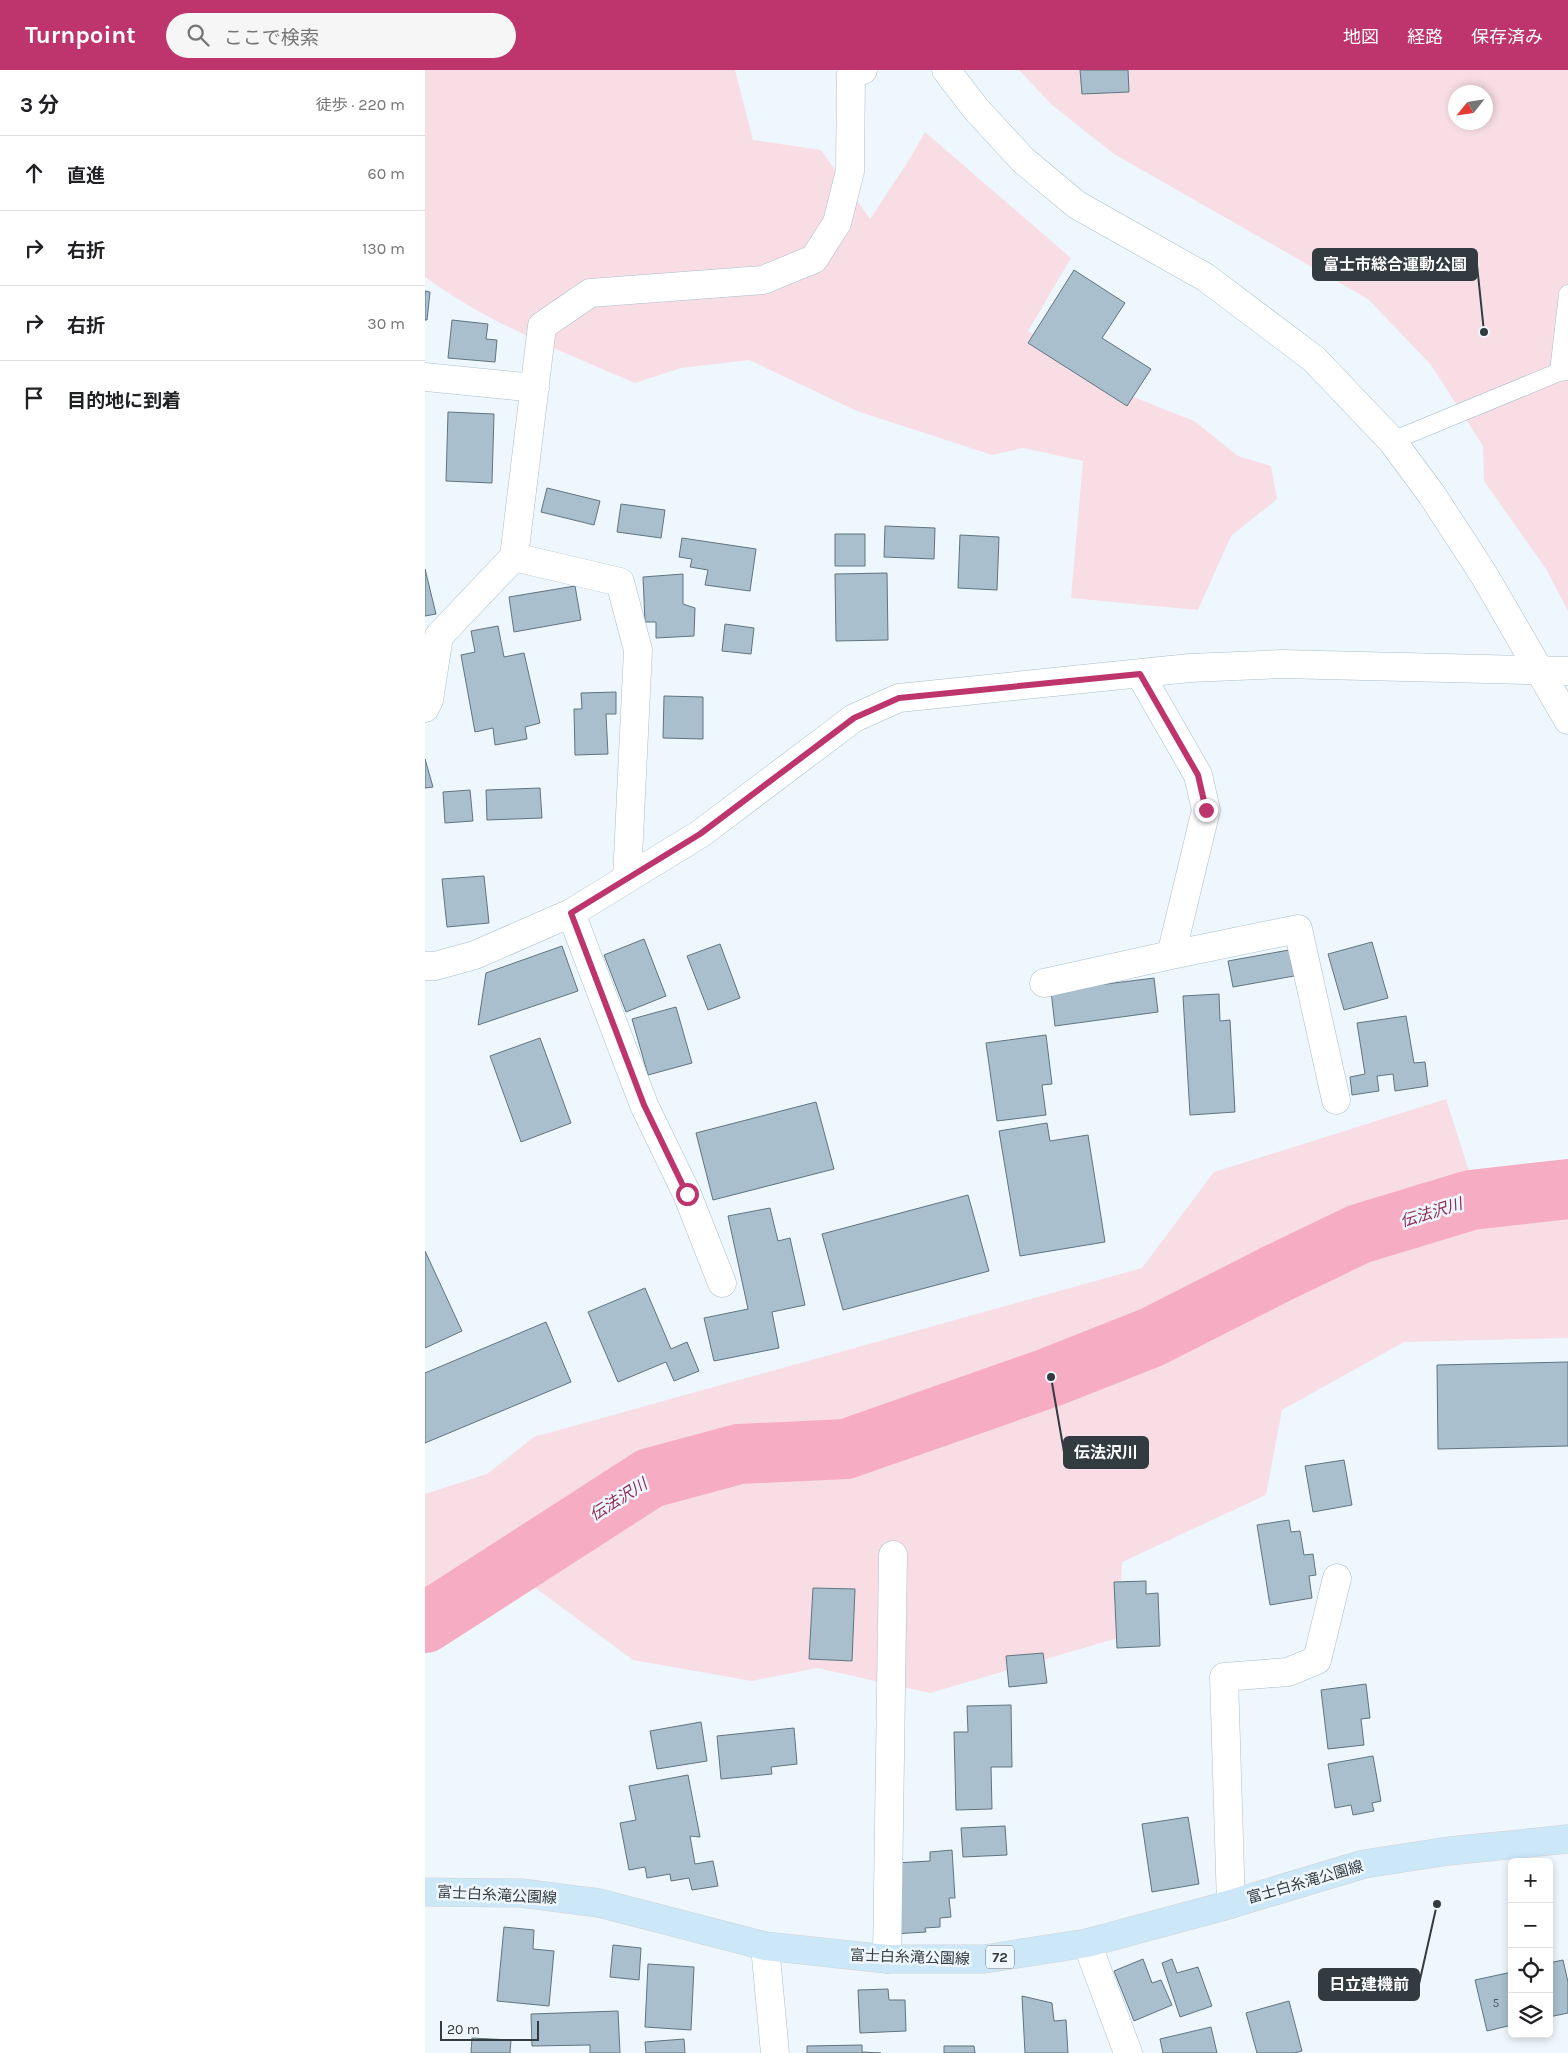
<!DOCTYPE html>
<html lang="ja">
<meta charset="utf-8">
<style>
body{margin:0;font-family:Karla,"Noto Sans JP",sans-serif;background:#f6f6f6;color:#202124}
.controls{position:absolute;right:15px;bottom:15px;display:grid;overflow:hidden;border-radius:8px;box-shadow:0 2px 8px #0003}
.controls button{width:45px;height:45px;display:grid;place-items:center;padding:0;border:0;border-bottom:1px solid #e0e0e0;background:#fff;color:#202124;font:25px sans-serif}
.compass{position:absolute;left:1023px;top:15px;width:45px;height:45px;border-radius:50%;background:#fff;box-shadow:0 2px 8px #0003;rotate:240deg}
.scale{position:absolute;left:15px;bottom:12px;width:99px;box-sizing:border-box;padding-left:5px;border:2px solid #323b40;border-top:0;font-size:14px;line-height:18px;white-space:nowrap;color:#323b40;-webkit-text-stroke:4px #eef7fd;paint-order:stroke}
.stop{position:absolute;width:15px;height:15px;margin:-11px;border:4px solid #be346d;border-radius:50%;background:#fff}
.stop.end{background:#be346d;border-color:#fff;box-shadow:0 1px 5px #0008}
.list{margin:0;padding:0;list-style:none}
h2{display:flex;justify-content:space-between;align-items:center;height:65px;margin:0;padding:0 20px;font-size:21px}
h2 small{font-size:16px;font-weight:400;color:#757577}
.list li{display:grid;grid-template-columns:32px 1fr auto;gap:15px;align-items:center;box-sizing:border-box;height:75px;padding:0 20px;border-top:1px solid #e0e0e0}
.list b{display:block;font-size:19px;white-space:nowrap}
.list em{font-size:16px;font-style:normal;color:#757577}
.icon{flex:none;width:28px;height:28px;fill:none;stroke:currentColor;stroke-width:2;stroke-linecap:round;stroke-linejoin:round}
.map{position:relative;flex:none;width:1143px;height:1983px;overflow:hidden}
header{display:flex;align-items:center;gap:30px;box-sizing:border-box;height:70px;padding:0 25px;background:#be346d;color:#fff}
header strong{font-size:24px}
nav{display:flex;gap:28px;margin-inline-start:auto;font-size:18px}
.search{width:350px;height:45px;background:#f6f6f6;display:flex;align-items:center;gap:12px;box-sizing:border-box;padding:0 18px;border-radius:28px;color:#757577;font-size:19px}
main{display:flex}
aside{flex:1;background:#fff}
.map>svg:first-child{display:block}
</style>
<header>
<strong>Turnpoint</strong>
<div class="search"><svg class="icon" aria-label="search" viewBox="0 0 24 24"><circle cx="10" cy="10" r="6"/><path d="M15 15l6 6"/></svg>ここで検索</div>
<nav><a>地図</a><a>経路</a><a>保存済み</a></nav>
</header>
<main>
<aside>
<h2>3 分<small>徒歩 · 220 m</small></h2>
<ul class="list">
<li><svg class="icon" aria-label="ahead" viewBox="0 0 24 24"><path d="M12 20V5M6 11l6-6 6 6"/></svg><div><b>直進</b></div><em>60 m</em></li>
<li><svg class="icon" aria-label="right" viewBox="0 0 24 24"><path d="M7 20v-9h11M14 6l5 5-5 5"/></svg><div><b>右折</b></div><em>130 m</em></li>
<li><svg class="icon" aria-label="right" viewBox="0 0 24 24"><path d="M7 20v-9h11M14 6l5 5-5 5"/></svg><div><b>右折</b></div><em>30 m</em></li>
<li><svg class="icon" aria-label="arrive" viewBox="0 0 24 24"><path d="M6 21V4h12l-3 4 3 4H6"/></svg><div><b>目的地に到着</b></div></li>
</ul>
</aside>
<div class="map">
<svg width="1143" height="1983" viewBox="0 0 1143 1983">
<rect width="100%" height="100%" fill="#eef7fd"/>
<path fill="#f8dde5" fill-rule="evenodd" d="M0,0H310L328,70L396,80L445,149L484,90L500,62L646,188L603,261L706,326L769,351L813,386L846,396L852,429L806,466L773,540L646,528L658,391L598,378L567,385L432,341L324,290L256,298L210,313C138,282 64,254 0,207Z
M594,0H1143V541L1121,499L1059,411L1058,376L1006,295L943,229L689,84L627,35ZM1030,22H1060V52H1030Z
M1021,1029L1043,1098L1081,1140L1143,1115V1268L979,1272L857,1340L841,1425L697,1492L693,1568L505,1623L392,1598L327,1611L208,1590L85,1499L32,1534L0,1541V1424L62,1404L109,1367L717,1198L789,1102Z"/>
<g fill="none" stroke-linecap="round" stroke-linejoin="round">
<path stroke="#f6acc2" stroke-width="60" d="M0,1553L225,1408L314,1384L421,1379L626,1307L727,1267L851,1204L934,1164L1046,1130L1143,1119"/>
</g>
<path fill="#a9bfcd" stroke="#5f7480" d="M655,0H703L704,22L657,24Z
M649,200L700,233L677,268L726,299L702,336L603,273Z
M0,221L5,222L2,250H0Z
M27,250L63,254L61,269L72,270L70,292L23,288Z
M23,342L69,344L67,413L21,411Z
M122,418L175,431L169,455L116,442Z
M196,434L240,440L236,468L192,462Z
M460,456L510,458L509,489L459,487Z
M410,464H440V496H410Z
M535,465L574,467L572,520L533,518Z
M257,468L331,479L325,521L280,515L283,500L265,497L267,489L254,487Z
M0,499L11,544L0,546Z
M462,503L463,570L411,571L410,504Z
M258,504V534L270,538L269,566L231,568V552H220L218,507Z
M150,516L156,550L89,562L84,527Z
M300,554L329,558L326,584L297,581Z
M73,556L79,587L99,583L115,653L100,657L102,669L70,675L68,658L50,662L36,585L50,582L46,561Z
M191,622V644H181L183,684L150,685L149,639H157L156,623Z
M239,626L278,627V669L238,668Z
M0,689L8,717L0,718Z
M115,718L117,748L62,750L61,720Z
M45,720L48,751L20,753L18,722Z
M59,806L64,853L22,857L17,809Z
M219,869L241,926L201,942L179,885Z
M947,872L963,928L919,940L903,884Z
M295,874L315,928L283,940L262,886Z
M137,876L153,921L53,955L61,903Z
M864,880L869,906L808,917L803,891Z
M729,908L733,942L630,956L626,921Z
M794,924L795,951L805,950L810,1042L765,1045L758,926Z
M251,937L267,993L223,1005L207,949Z
M981,946L989,993L1000,992L1003,1016L970,1021L968,1004L952,1006L954,1021L927,1025L925,1007L940,1004L932,953Z
M621,965L627,1014L617,1015L621,1045L572,1051L561,973Z
M115,968L146,1053L96,1072L65,986Z
M391,1032L409,1099L288,1130L271,1063Z
M622,1053L625,1071L663,1065L680,1172L595,1186L574,1061Z
M543,1125L564,1201L418,1240L397,1164Z
M345,1138L353,1171L365,1168L380,1235L347,1242L354,1278L289,1291L279,1248L323,1239L303,1146Z
M0,1181L37,1261L0,1278Z
M220,1218L246,1279L262,1272L274,1301L249,1311L241,1292L193,1312L163,1242Z
M121,1252L146,1312L0,1373V1303Z
M1143,1292V1376L1013,1379L1012,1295Z
M919,1390L927,1435L888,1442L880,1396Z
M864,1450L866,1462L875,1461L879,1485L888,1484L891,1505L884,1506L887,1528L845,1535L832,1455Z
M721,1511V1524L733,1523L735,1576L692,1578L689,1512Z
M388,1518L430,1519L427,1591L384,1589Z
M618,1583L622,1613L584,1617L581,1586Z
M941,1614L945,1648L936,1649L939,1675L903,1679L896,1620Z
M586,1635L587,1697H566L567,1739L531,1740L529,1662H543L542,1636Z
M276,1652L282,1691L232,1699L225,1661Z
M369,1658L372,1694L346,1697L347,1704L296,1709L292,1666Z
M948,1686L956,1731L947,1733L949,1741L928,1745L926,1735L910,1738L903,1694Z
M263,1705L275,1767L265,1766L270,1794L288,1791L293,1816L267,1820L264,1808L246,1811L245,1804L222,1808L220,1797L204,1800L195,1753L211,1750L204,1716Z
M763,1747L774,1814L727,1822L717,1754Z
M580,1756L582,1785L538,1787L536,1758Z
M527,1780L530,1828H524L526,1847L515,1848V1857L500,1858L501,1862L468,1864L470,1793L505,1791V1782Z
M79,1857L109,1860L108,1879L129,1881L124,1936L72,1931Z
M188,1875L216,1878L214,1910L185,1907Z
M718,1889L727,1913L736,1910L747,1935L709,1951L689,1901Z
M747,1889L752,1903L773,1897L787,1936L755,1947L737,1893Z
M1138,1890L1143,1912V1943L1124,1947V1893Z
M223,1894L269,1897L266,1960L220,1957Z
M1087,1902V1955L1062,1961L1050,1910Z
M463,1919L464,1930H480L481,1961L435,1963L433,1920Z
M597,1926L627,1933L629,1951L641,1950L643,1983H600Z
M864,1931L877,1981L869,1983H832L821,1943Z
M193,1941L195,1983H165V1975L107,1976L106,1944Z
M786,1957L792,1983H738L735,1969Z
M47,1968L86,1970L85,1983H46Z
M259,1969L260,1983H221L220,1972Z
M437,1975V1982L456,1983H382V1976Z
M519,1976H549L550,1983H519Z"/>
<g fill="none" stroke-linecap="round" stroke-linejoin="round">
<defs>
<path id="service" d="M1134,302L1143,224
M967,371L1134,302L1143,301"/>
<path id="minor" d="M0,307L110,318
M89,487L195,512L213,580L202,808
M0,638L4,630L14,566L89,487L117,256L165,223L338,210L389,189L412,153L425,101L426,4L438,0
M146,843L219,1035L262,1124L297,1213
M746,885L873,859L911,1030
M0,896H10L50,885L146,843L275,764L429,648L474,628L765,598L857,594L1143,601
M619,913L746,885L781,740L773,705L715,604
M806,1834L799,1607L863,1602L892,1590L912,1508
M662,1873L703,1983
M340,1876L350,1983
M462,1889L468,1485"/>
<path id="tertiary" d="M521,0L551,39L598,90L652,135L780,207L889,289L967,371L1007,425L1059,505L1143,650"/>
<path id="primary" d="M0,1822L96,1823L174,1833L340,1876L462,1889H559L662,1873L796,1837L939,1794L1024,1781L1143,1769"/>
</defs>
<use href="#service" stroke="#a9bfcd" stroke-width="19"/>
<use href="#minor" stroke="#a9bfcd" stroke-width="29"/>
<use href="#tertiary" stroke="#a9bfcd" stroke-width="29"/>
<use href="#primary" stroke="#d2d4d5" stroke-width="29"/>
<use href="#service" stroke="#fff" stroke-width="18"/>
<use href="#minor" stroke="#fff" stroke-width="28"/>
<use href="#tertiary" stroke="#fff" stroke-width="28"/>
<use href="#primary" stroke="#cbe7f8" stroke-width="28"/>
</g>
<g fill="none" stroke-linecap="round" stroke-linejoin="round">
<path stroke="#be346d" stroke-width="6" d="M262,1124L219,1035L146,843L275,764L429,648L474,628L715,604L773,705L781,740"/>
</g>
<g text-anchor="middle" stroke-width="5" stroke-linejoin="round" paint-order="stroke">
<g font-size="12" fill="#505c63">
<text x="1071" y="1937">5</text>
</g>
<rect fill="#eef7fd" stroke="#6a7379" stroke-width="1" x="561" y="1875.5" width="28" height="23" rx="4"/>
<g font-size="14" font-weight="bold" fill="#323b40">
<text x="575" y="1892">72</text>
</g>
<g font-size="15" fill="#323b40" stroke="#eef7fd">
<text transform="translate(880 1812) rotate(-16)" y="5">富士白糸滝公園線</text>
<text transform="translate(72 1825) rotate(3)" y="5">富士白糸滝公園線</text>
<text transform="translate(485 1887) rotate(2)" y="5">富士白糸滝公園線</text>
</g>
<g font-size="16" font-style="italic" fill="#932a55" stroke="#eef7fd">
<text transform="translate(1006 1142) rotate(-17)" y="6">伝法沢川</text>
<text transform="translate(193 1429) rotate(-32)" y="6">伝法沢川</text>
</g>
</g>
<path fill="none" stroke="#323b40" stroke-width="2" d="M1059 262L1052 195M626 1307L639 1382M1012 1834L994 1914"/>
<g fill="#323b40" stroke="#eef7fd" stroke-width="2">
<circle cx="1059" cy="262" r="5"/>
<circle cx="626" cy="1307" r="5"/>
<circle cx="1012" cy="1834" r="5"/>
</g>
<g fill="#323b40" stroke="#323b40" stroke-width="2">
<rect x="888" y="179" width="164" height="31" rx="5"/>
<rect x="639" y="1367" width="84" height="31" rx="5"/>
<rect x="894" y="1899" width="100" height="31" rx="5"/>
</g>
<g font-size="16" text-anchor="middle" font-weight="bold" fill="#fff">
<text x="970" y="200">富士市総合運動公園</text>
<text x="681" y="1388">伝法沢川</text>
<text x="944" y="1920">日立建機前</text>
</g>
</svg>
<div class="controls">
<button>+</button>
<button>−</button>
<button><svg class="icon" aria-label="locate" viewBox="0 0 24 24"><circle cx="12" cy="12" r="6"/><path d="M12 2v4M12 18v4M2 12h4M18 12h4"/></svg></button>
<button><svg class="icon" aria-label="layers" viewBox="0 0 24 24"><path d="M12 4l9 5-9 5-9-5zM3 14l9 5 9-5"/></svg></button>
</div>
<svg class="compass" viewBox="-18 -18 36 36"><path d="M0-13l5 13h-10z" fill="#e53935"/><path d="M0 13l5-13h-10z" fill="#757577"/></svg>
<div class="scale">20 m</div>
<div class="stop" style="left:262px;top:1124px"></div>
<div class="stop end" style="left:781px;top:740px"></div>
</div>
</main>
